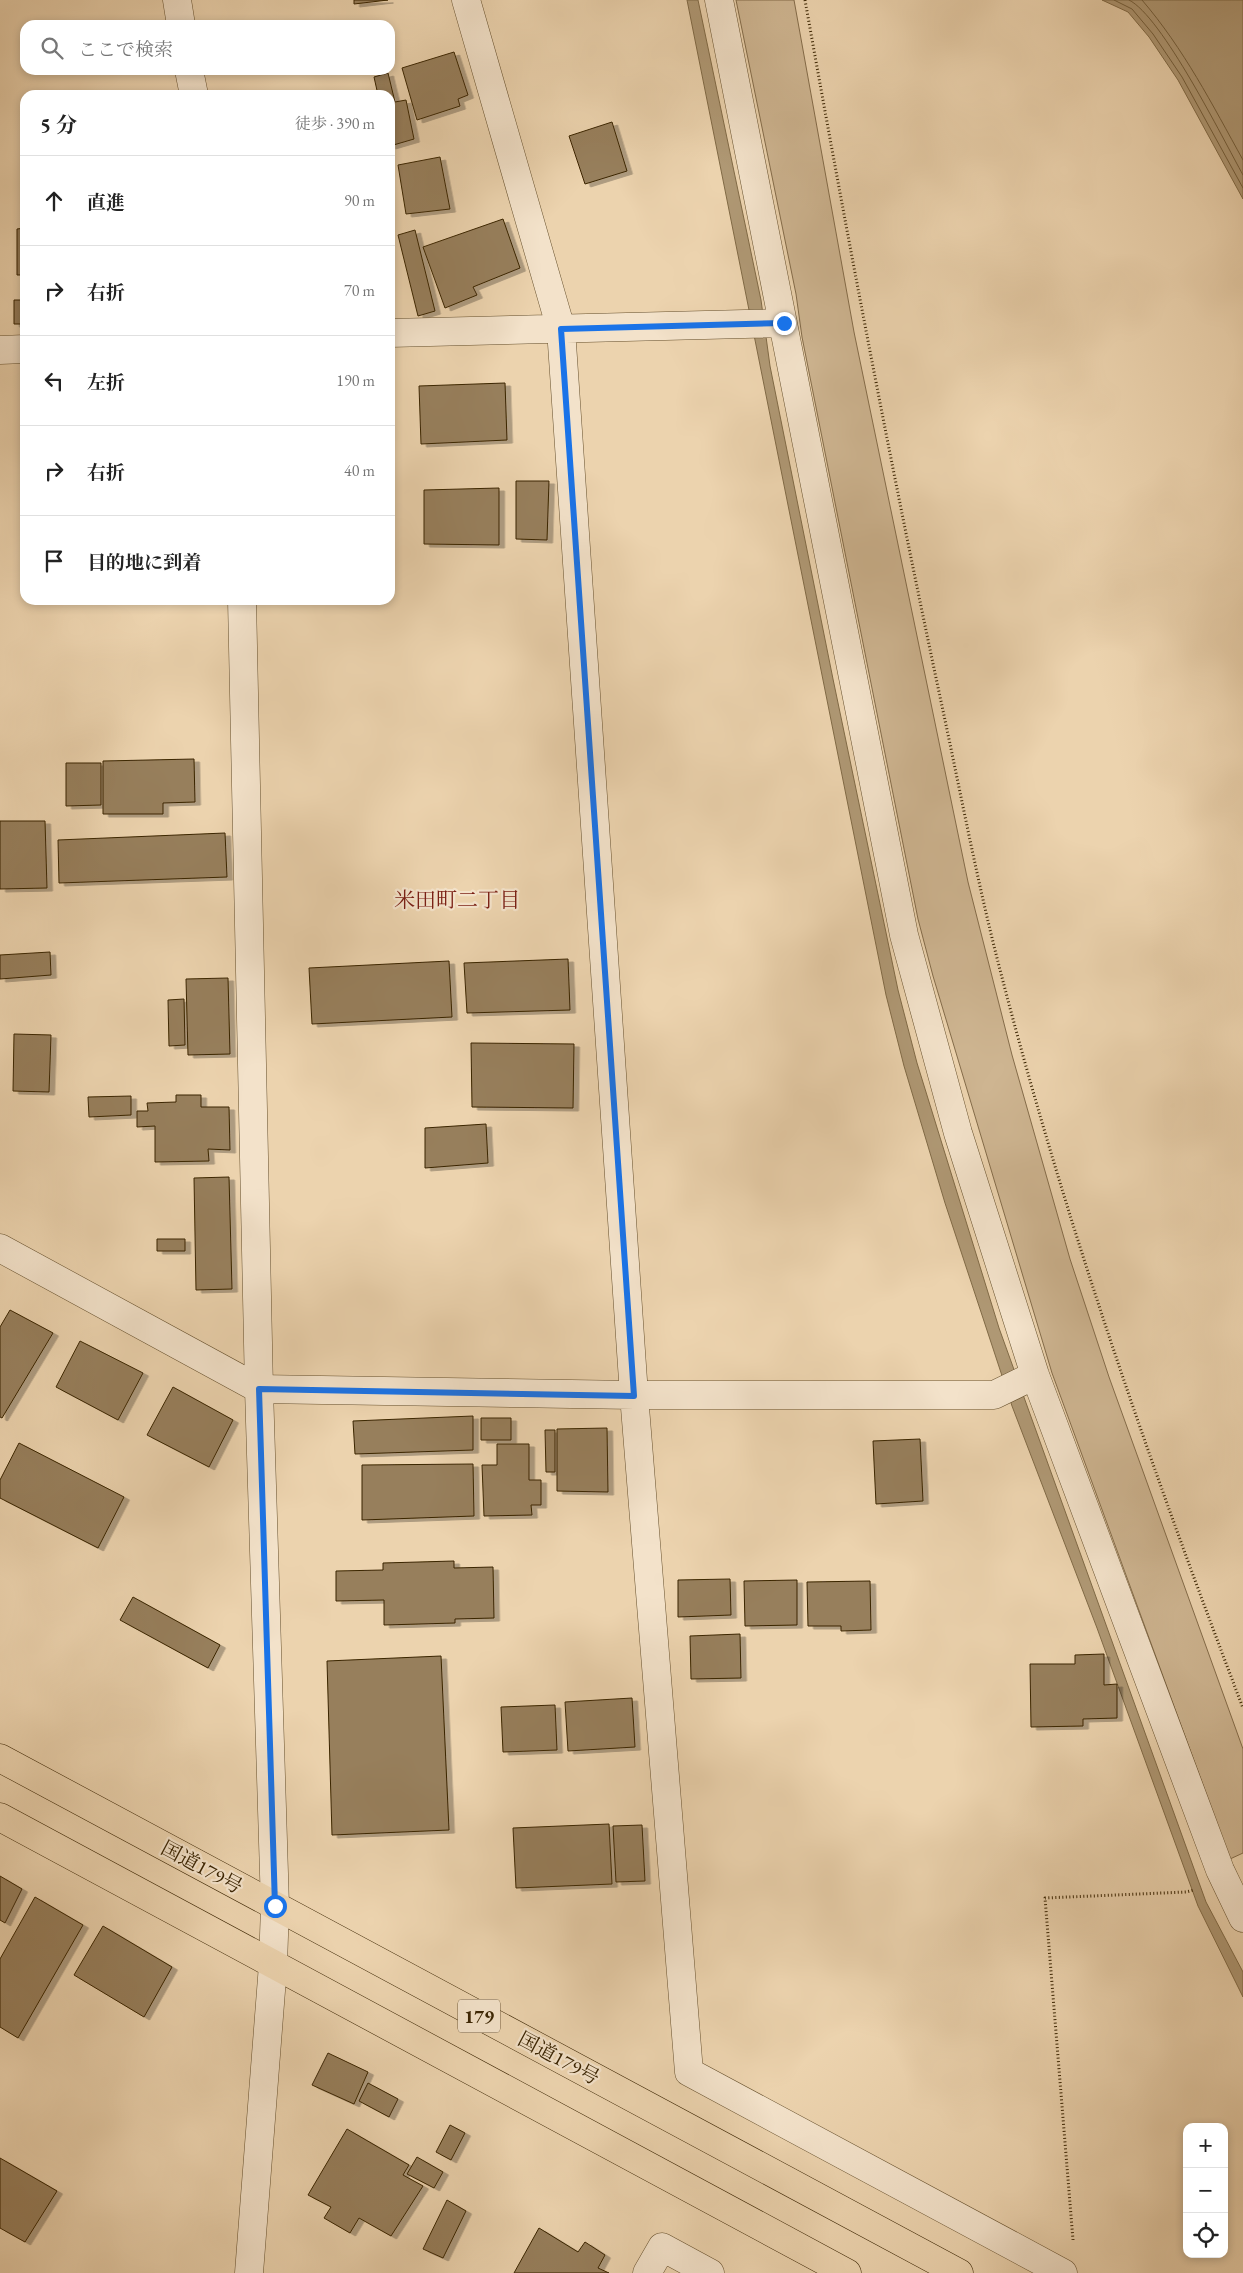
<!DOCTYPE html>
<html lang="ja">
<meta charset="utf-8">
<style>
body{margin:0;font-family:"EB Garamond","Noto Serif JP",serif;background:#f6f6f6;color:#222}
.controls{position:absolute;right:15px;bottom:15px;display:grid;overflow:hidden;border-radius:10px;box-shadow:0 2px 8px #0003}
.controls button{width:45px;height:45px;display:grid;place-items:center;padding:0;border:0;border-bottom:1px solid #e0e0e0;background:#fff;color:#222;font:25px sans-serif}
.stop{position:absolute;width:15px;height:15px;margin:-11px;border:4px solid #1a73e8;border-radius:50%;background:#fff}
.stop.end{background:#1a73e8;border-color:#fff;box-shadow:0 1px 5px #0008}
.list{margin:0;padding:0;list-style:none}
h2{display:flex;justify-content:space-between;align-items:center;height:65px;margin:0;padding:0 20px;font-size:21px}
h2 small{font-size:16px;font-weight:400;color:#767676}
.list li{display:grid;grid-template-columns:32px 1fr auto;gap:15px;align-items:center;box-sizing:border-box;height:90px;padding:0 20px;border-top:1px solid #e0e0e0}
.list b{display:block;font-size:19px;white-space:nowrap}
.list em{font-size:16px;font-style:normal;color:#767676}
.icon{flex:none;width:28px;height:28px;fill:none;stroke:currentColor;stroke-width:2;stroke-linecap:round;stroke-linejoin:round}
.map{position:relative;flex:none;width:1243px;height:2273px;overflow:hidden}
.search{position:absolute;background:#fff;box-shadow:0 2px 8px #0003;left:20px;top:20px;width:375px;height:55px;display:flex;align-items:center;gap:12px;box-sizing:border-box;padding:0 18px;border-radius:15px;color:#767676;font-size:19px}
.panel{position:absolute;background:#fff;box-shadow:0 2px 8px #0003;left:20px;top:90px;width:375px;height:515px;border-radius:15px}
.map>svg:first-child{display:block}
</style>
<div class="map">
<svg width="1243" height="2273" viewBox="0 0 1243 2273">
<defs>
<filter id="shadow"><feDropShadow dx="5.5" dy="3" stdDeviation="0" flood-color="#0004"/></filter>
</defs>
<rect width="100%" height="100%" fill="#ecd3ae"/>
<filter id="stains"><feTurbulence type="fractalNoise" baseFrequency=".004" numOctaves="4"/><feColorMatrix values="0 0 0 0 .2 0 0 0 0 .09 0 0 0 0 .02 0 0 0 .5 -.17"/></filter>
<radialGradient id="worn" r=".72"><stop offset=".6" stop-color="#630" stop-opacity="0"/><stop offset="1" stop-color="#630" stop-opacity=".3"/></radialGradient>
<path fill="#ceb591" stroke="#846c4a" d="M736,0H794L854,332L968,882L1012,1055L1070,1259L1109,1377L1243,1749V1853L1230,1859L1052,1373L933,976L918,919L802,337L796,294Z"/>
<path fill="#af9874" stroke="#806a46" d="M687,0H698L761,300L770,366L833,679L898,990L917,1063L999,1328L1206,1902L1243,1972V1997L1198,1906L1097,1628L1012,1406L945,1203L904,1066L886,995Z
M1102,0H1243V199L1178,80L1149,37L1128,12Z"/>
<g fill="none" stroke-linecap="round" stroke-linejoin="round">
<path stroke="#745e3b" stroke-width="1" d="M1114,0L1132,9L1153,34L1182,77L1243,188
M1129,0C1162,16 1223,139 1243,175
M1142,0C1184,49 1212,104 1243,160"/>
</g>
<path fill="#977f5b" stroke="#3a2402" filter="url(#shadow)" d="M354,0H388L354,4Z
M454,52L468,95L458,99L460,106L417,120L402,68Z
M388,73L395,102L406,100L414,139L390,146V95H378L374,77Z
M612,122L627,171L585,184L569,136Z
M440,157L450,209L406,214L398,165Z
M503,219L520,268L473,287L477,295L445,308L423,247Z
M25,228V275H17V229Z
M415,230L435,311L418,316L398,235Z
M14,300H25V324H14Z
M505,383L507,440L421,444L419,386Z
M516,481H549L547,540L516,539Z
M499,488V545L424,544V490Z
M194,759L195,802L163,803V814H103V761Z
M66,763H101V805L66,806Z
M0,821H45L47,888L0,889Z
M225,833L227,877L59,883L58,840Z
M50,952L51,975L0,979V955Z
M568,959L570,1010L467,1013L464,963Z
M449,961L452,1017L312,1024L309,968Z
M228,978L230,1054L188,1055L186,979Z
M184,999L185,1045L169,1046L168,1000Z
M14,1034L51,1035L49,1092L13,1091Z
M471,1043L574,1044L573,1108L472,1107Z
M176,1095H201V1107H229L230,1150L208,1149L209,1161L155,1162V1126L137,1127V1111H148L147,1103L176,1102Z
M131,1096V1115L89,1117L88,1097Z
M486,1124L488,1163L425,1168V1128Z
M229,1177L232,1289L196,1290L194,1178Z
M157,1239H185V1251H157Z
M10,1310L53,1333L2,1418L0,1417V1327Z
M80,1341L143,1373L118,1420L56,1387Z
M173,1387L233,1420L209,1467L147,1435Z
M473,1416V1450L355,1454L353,1421Z
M481,1418H511V1440H481Z
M607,1428L608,1492L557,1491V1429Z
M545,1430H555V1472H546Z
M920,1439L923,1501L876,1504L873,1441Z
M19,1443L124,1497L98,1548L0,1498V1480Z
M497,1444H529V1480H541V1505H531L532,1515L484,1516L482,1465H497Z
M473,1464L474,1516L362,1520V1465Z
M454,1561V1568L493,1567L494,1618L455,1619V1623L384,1625V1600L336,1601V1571L383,1570V1563Z
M730,1579L731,1615L678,1617V1580Z
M797,1580V1625L745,1626L744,1581Z
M870,1581L871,1630L841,1631V1626H808L807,1582Z
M133,1597L220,1645L208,1668L120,1620Z
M740,1634L741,1678L691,1679L690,1636Z
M1104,1654V1685L1117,1684V1718L1083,1719V1726L1031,1727L1030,1664H1075V1655Z
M441,1656L449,1830L332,1835L327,1661Z
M632,1698L635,1747L568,1751L565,1702Z
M555,1705L557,1750L503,1752L501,1707Z
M609,1824L612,1884L516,1888L513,1828Z
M642,1825L645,1881L616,1882L613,1826Z
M0,1876L22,1889L5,1923L0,1920Z
M35,1897L83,1925L18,2038L0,2027V1959Z
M103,1926L172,1967L144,2017L74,1975Z
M328,2053L368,2072L354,2104L312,2085Z
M368,2083L398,2099L389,2117L359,2101Z
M450,2125L465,2133L451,2160L436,2152Z
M347,2129L409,2165L403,2175L423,2186L391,2236L359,2218L350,2233L324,2218L331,2207L308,2195Z
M417,2157L443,2172L434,2188L407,2174Z
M0,2158L57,2191L25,2242L0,2228Z
M447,2200L466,2211L443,2258L423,2249Z
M539,2228L578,2252L585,2242L605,2255L598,2268L609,2273H514Z"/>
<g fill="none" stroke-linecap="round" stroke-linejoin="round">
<defs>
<path id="minor" d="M466,0L561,329L634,1395L689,2072L1063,2273
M719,0L904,935L958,1133L1035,1375L1220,1870L1243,1918
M390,333L783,323
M0,350L25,349
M259,1389L634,1395H994L1035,1375
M647,2273L662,2247L710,2273"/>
<path id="tertiary" d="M177,0L181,25
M189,70L194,95
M242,600L259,1389L275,1906L273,1965L249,2273
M0,1248L259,1389"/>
<path id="trunk" d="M0,1758L959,2273
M0,1817L847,2273"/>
</defs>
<use href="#minor" stroke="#66502d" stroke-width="29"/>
<use href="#tertiary" stroke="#66502d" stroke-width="29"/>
<use href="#trunk" stroke="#3a2402" stroke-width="29"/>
<path stroke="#3a2402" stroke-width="3" stroke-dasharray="1 2.5" stroke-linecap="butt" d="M805,0C847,236 892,472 942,706C960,790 976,875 997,958C1062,1213 1149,1462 1243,1708
M1073,2240L1045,1898L1186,1892L1194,1890"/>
<use href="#minor" stroke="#f3e2ca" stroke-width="28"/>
<use href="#tertiary" stroke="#f3e2ca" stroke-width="28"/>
<use href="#trunk" stroke="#ecd3ae" stroke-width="28"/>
</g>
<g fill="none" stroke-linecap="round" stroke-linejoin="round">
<path stroke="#1a73e8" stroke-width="6" d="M275,1906L259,1389L634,1396L561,329L784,323"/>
</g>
<g text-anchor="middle" stroke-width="4.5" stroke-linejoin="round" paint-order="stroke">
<rect fill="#f3e2ca" stroke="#725d3e" stroke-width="1" x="458" y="1999.5" width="42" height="33" rx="4"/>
<g font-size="19" font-weight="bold" fill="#3a2402">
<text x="479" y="2023">179</text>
</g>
<g font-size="20" fill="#3a2402" stroke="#f3e2ca">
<text transform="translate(202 1867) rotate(28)" y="7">国道179号</text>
<text transform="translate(559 2058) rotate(28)" y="7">国道179号</text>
</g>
<g font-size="21" fill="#7a1f14" stroke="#f3e2ca">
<text x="457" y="907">米田町二丁目</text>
</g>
</g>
<rect width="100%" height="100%" filter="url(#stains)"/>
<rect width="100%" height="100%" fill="url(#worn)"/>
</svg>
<div class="controls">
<button>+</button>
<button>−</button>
<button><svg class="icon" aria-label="locate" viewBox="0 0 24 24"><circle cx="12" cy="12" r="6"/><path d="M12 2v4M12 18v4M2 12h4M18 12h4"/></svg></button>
</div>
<div class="stop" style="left:275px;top:1906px"></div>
<div class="stop end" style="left:784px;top:323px"></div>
<div class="search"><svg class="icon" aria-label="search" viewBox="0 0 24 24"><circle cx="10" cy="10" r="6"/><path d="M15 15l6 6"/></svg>ここで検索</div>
<section class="panel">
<h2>5 分<small>徒歩 · 390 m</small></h2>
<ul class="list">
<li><svg class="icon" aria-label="ahead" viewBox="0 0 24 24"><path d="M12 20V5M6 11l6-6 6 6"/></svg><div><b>直進</b></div><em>90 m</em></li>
<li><svg class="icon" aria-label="right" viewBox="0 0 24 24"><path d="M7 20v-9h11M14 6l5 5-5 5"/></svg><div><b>右折</b></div><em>70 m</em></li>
<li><svg class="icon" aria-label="left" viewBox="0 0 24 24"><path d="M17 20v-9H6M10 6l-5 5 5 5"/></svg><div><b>左折</b></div><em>190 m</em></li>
<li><svg class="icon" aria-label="right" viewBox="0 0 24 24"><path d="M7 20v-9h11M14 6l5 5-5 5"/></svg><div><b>右折</b></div><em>40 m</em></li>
<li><svg class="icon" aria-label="arrive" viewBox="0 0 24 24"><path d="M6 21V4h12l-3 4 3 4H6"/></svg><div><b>目的地に到着</b></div></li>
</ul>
</section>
</div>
